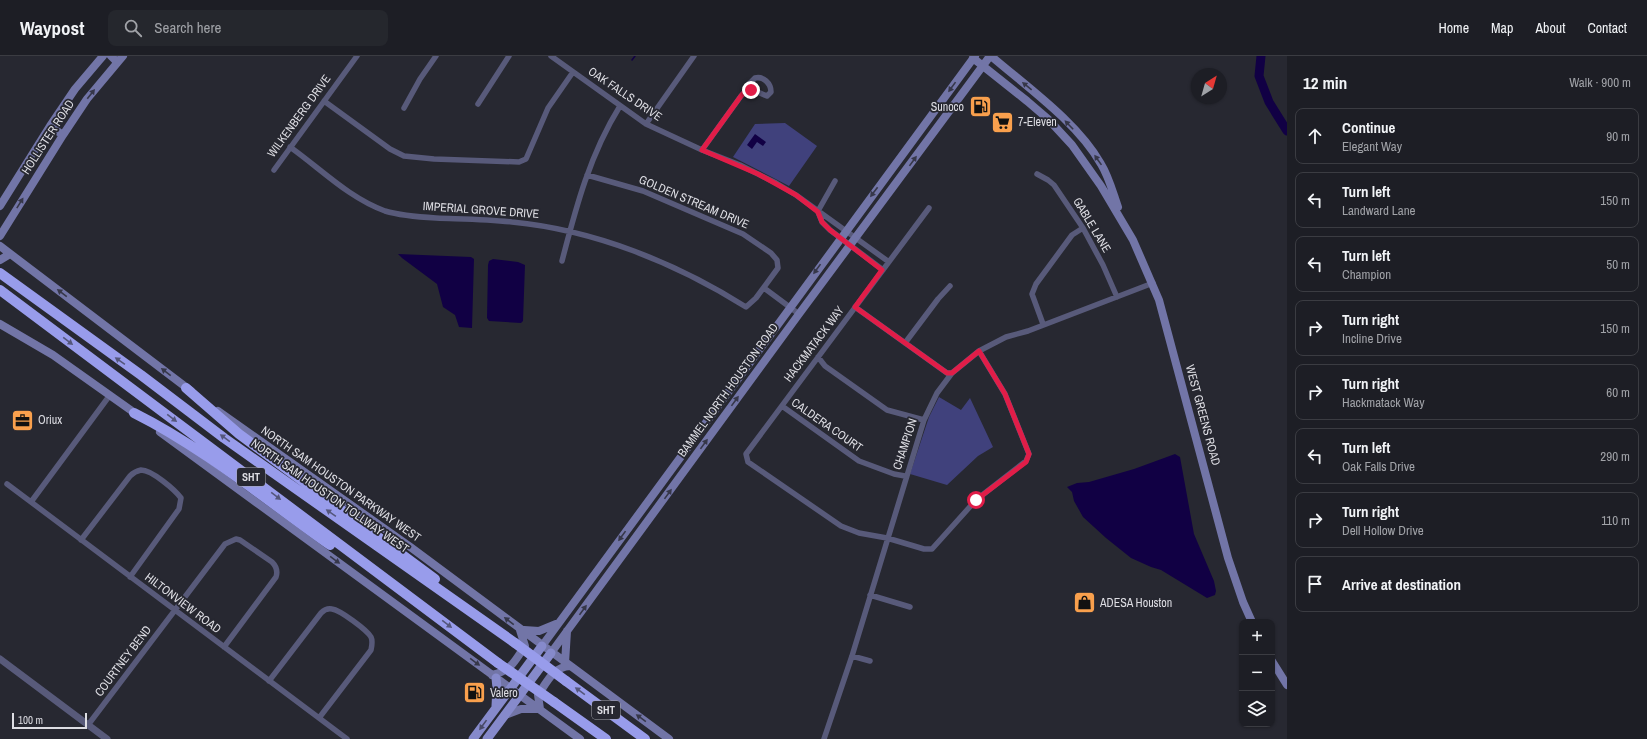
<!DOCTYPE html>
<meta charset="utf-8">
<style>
body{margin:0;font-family:"Archivo Narrow",sans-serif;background:#25272d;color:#f1f3f6}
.controls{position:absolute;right:12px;bottom:12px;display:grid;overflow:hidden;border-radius:8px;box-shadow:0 1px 3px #0004}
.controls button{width:36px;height:36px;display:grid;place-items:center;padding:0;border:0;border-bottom:1px solid #3b3c42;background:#1d1e25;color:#f1f3f6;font:20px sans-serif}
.compass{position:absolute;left:1191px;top:12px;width:36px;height:36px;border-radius:50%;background:#1d1e25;box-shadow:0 1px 3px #0004;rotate:37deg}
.scale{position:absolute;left:12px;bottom:10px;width:75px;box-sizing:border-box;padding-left:4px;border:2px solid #dddde3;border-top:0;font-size:11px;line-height:14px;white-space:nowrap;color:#dddde3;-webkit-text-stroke:3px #272831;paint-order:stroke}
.stop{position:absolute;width:12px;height:12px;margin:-9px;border:3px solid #e11d48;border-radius:50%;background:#fff}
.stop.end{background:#e11d48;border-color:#fff;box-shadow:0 1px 4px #0008}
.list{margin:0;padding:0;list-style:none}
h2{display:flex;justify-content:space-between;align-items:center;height:52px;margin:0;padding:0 16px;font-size:17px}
h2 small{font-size:13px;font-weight:400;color:#a0a2a7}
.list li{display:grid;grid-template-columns:26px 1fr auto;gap:12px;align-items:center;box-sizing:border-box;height:56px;margin:0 8px 8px;padding:0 8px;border:1px solid #3b3c42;border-radius:8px}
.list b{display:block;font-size:15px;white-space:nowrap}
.list p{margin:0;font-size:13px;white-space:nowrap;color:#a0a2a7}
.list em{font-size:13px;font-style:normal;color:#a0a2a7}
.icon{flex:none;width:22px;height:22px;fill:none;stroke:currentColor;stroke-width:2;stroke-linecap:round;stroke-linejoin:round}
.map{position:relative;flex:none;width:1287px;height:683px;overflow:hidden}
header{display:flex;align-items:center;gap:24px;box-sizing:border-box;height:56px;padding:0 20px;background:#1d1e25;border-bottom:1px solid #3b3c42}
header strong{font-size:19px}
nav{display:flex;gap:22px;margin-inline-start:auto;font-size:14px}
.search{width:280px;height:36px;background:#25272d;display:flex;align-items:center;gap:10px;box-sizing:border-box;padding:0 14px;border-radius:8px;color:#a0a2a7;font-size:15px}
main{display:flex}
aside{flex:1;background:#1d1e25}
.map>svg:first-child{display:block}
</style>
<header>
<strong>Waypost</strong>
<div class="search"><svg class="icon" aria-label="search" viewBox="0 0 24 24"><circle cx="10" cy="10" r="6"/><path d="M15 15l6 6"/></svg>Search here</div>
<nav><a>Home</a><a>Map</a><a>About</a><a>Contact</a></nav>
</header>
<main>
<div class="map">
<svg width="1287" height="683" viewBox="0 0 1287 683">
<rect width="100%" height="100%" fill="#272831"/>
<path fill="#40417c" d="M785,67L817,90L789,130L733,101L755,68Z
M939,341L961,354L970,342L993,391L978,400L947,429L910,418L929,361Z"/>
<path fill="#104" d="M755,78L766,86L763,90L757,86L752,93L747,89Z
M398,198L471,201L474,203L472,272L459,271L455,259L443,251L437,228L402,202Z
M493,203L518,206L525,209L523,265L521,267L489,265L487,262L488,209L489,205Z
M1175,398L1180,401L1194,478L1214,525L1216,535L1215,539L1207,542L1161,514L1151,511L1131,502L1106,482L1083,461L1074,445L1072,436L1067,431L1077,427L1089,426L1134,413Z"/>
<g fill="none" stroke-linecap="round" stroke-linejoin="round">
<path stroke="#104" stroke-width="1.5" d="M632,4L635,0"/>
<path stroke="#104" stroke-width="9" d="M1261,0L1259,20L1269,46L1287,75"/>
<path stroke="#585a7a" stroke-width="5.5" d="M551,0L646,68L702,94L740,109L776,127L796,139L889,206
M324,45L390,93L404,100L434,103L519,106L526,103L548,52L573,16
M478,48L509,0
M404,52L420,23L436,0
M646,68L694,0
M290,91C321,113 349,142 385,155C402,160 419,161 436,162C461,163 487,163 512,166C595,174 676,207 746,251L756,242L778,212L777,204L771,197L743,178L643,135L587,119
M702,94L741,40L748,32V29L755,22C763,20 771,27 771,36L767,40L748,32
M274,114L357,0
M1037,118L1048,124L1054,129L1083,172L1103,209L1117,241
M929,152L746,398L748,406L841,470L859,477L887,482L924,493H932L976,444L1026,405L1029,398L1005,338L979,295
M818,155L835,125
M818,156L822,166L830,174L883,214
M562,205C576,151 590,98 620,50
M764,232L799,258
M855,251L947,317H952
M1043,268L1032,238L1036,228L1072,179L1083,172
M905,287L938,243L950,230
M818,301L825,310L887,354L924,364
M782,350L859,405L894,418L905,420
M7,428L347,683
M31,446L110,339
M81,484L130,420C133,417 136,415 141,414C152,414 175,434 181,442L179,453L130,521
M870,539L910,551
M852,600L870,605
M269,625L321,557C324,554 327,552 332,553C340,554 367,574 371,581C373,585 372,589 371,594L319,662
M88,669L225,488L236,483L240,484L272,506C276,510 278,515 276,521L224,591
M824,683L852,600L924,364L937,337L952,317L979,295L1006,281L1028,275L1153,227"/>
<path stroke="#585a7a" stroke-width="7" d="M0,603L107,683"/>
<path stroke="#7275a7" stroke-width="8" d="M111,0L117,6
M991,0C1027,31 1077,66 1101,108C1109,121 1113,137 1118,151
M973,2L1027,45L1048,63L1072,89L1101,130L1133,184L1159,244L1228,502L1243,546L1252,566
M50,70L63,79
M0,150L50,70L75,33L103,0
M0,180L63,79L87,43L123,0
M0,190L191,335
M0,204L10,198
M0,268L53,299L139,360
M218,355L409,490L669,683
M160,376L580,683
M524,574L539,575L556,568
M542,590L975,0
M551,597L799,258L990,0
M1272,605L1287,629
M565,607L567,575
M492,619C512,614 514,606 525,590L520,574
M505,659L521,653H540L538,639C547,626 553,611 570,610"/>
<path stroke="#868acb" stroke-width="9" d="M496,650L497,632L496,622
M473,683L542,590
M487,683L551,597"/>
<path stroke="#989ceb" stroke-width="10" d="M0,217L141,319L224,382L515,587
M0,234L498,607
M186,332L239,378L435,523
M134,357C204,392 266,444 330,489
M566,625L645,683
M554,646L606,683"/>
<path stroke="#989ceb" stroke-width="10" d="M515,587L566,625
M498,607L554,646"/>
</g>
<defs><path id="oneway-solid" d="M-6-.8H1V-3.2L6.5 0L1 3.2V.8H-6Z"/></defs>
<g fill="#363749">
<use href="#oneway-solid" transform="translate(1027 30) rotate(-141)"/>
<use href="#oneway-solid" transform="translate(952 31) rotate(126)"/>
<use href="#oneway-solid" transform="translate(91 38) rotate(-52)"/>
<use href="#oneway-solid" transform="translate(1069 69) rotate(-134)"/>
<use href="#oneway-solid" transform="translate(1098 104) rotate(-125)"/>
<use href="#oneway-solid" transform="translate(913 105) rotate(-54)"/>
<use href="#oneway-solid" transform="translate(874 136) rotate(127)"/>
<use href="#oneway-solid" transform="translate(20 147) rotate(-58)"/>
<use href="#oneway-solid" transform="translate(817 213) rotate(126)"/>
<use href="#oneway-solid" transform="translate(62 237) rotate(-143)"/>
<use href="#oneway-solid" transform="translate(166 316) rotate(-142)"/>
<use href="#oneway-solid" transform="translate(735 345) rotate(-54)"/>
<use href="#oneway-solid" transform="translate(704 388) rotate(-54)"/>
<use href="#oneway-solid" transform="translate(668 438) rotate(-54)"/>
<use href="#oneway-solid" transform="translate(622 480) rotate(126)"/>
<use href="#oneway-solid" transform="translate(335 504) rotate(36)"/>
<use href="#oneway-solid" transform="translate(583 554) rotate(-54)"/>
<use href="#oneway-solid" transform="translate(509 565) rotate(-143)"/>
<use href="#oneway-solid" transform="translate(475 606) rotate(36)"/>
<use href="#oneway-solid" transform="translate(641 662) rotate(-144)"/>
</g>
<g fill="#54567b">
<use href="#oneway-solid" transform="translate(68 285) rotate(37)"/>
<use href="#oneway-solid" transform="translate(120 305) rotate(-145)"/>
<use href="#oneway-solid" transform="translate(172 362) rotate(37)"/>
<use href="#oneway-solid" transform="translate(225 382) rotate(-144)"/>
<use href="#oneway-solid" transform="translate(276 440) rotate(37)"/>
<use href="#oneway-solid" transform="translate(331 457) rotate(-145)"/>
<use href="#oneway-solid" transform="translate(447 568) rotate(37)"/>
<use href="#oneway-solid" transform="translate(580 635) rotate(-144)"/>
</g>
<use fill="#484a67" href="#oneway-solid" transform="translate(483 669) rotate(126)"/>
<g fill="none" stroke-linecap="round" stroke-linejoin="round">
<path stroke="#e11d48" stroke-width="5" d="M751,34L748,32L741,40L702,94L758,118L796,139L818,156L822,166L830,174L882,214L855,251L947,317H952L979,295L1005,338L1029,398L1026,406L976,444"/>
</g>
<defs>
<symbol id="fuel-square" viewBox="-11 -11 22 22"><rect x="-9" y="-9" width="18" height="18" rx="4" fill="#f9a04d" stroke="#272831"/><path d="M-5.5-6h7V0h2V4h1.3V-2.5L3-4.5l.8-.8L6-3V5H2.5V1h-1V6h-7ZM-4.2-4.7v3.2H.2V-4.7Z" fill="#111"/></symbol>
<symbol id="supermarket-square" viewBox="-11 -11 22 22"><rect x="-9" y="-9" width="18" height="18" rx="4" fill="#f9a04d" stroke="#272831"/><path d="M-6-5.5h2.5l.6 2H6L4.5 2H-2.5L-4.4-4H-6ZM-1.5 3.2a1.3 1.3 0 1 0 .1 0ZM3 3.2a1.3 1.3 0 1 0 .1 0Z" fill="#111"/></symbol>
<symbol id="office-square" viewBox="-11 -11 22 22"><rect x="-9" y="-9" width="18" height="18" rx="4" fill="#f9a04d" stroke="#272831"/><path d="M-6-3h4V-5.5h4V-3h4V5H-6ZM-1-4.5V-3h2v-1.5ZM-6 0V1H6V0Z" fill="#111"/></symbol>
<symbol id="shop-square" viewBox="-11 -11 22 22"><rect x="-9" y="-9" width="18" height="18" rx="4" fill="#f9a04d" stroke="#272831"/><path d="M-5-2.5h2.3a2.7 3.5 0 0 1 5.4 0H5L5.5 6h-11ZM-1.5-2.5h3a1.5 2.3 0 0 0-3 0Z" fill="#111"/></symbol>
</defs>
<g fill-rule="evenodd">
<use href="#fuel-square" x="968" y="38" width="25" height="25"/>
<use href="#supermarket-square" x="990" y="54" width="25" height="25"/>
<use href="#office-square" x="10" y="352" width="25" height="25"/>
<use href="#shop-square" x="1072" y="534" width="25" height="25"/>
<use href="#fuel-square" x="462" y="624" width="25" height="25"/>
</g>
<g text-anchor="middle" stroke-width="3.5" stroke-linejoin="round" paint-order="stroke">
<g fill="#272831" stroke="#a6a7ae" stroke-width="1">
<rect x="237" y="412" width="28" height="18" rx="3"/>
<rect x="592" y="645" width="28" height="18" rx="3"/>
</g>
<g font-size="11" font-weight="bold" fill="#dddde3">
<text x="251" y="425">SHT</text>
<text x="606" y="658">SHT</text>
</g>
<g font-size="12" fill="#dddde3" stroke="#272831">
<text transform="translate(625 38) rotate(34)" y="4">OAK FALLS DRIVE</text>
<text transform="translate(299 60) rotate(-54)" y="4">WILKENBERG DRIVE</text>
<text transform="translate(48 81) rotate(-57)" y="4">HOLLISTER ROAD</text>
<text transform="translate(694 146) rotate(23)" y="4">GOLDEN STREAM DRIVE</text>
<text transform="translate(481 154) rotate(4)" y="4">IMPERIAL GROVE DRIVE</text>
<text transform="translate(1092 169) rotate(59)" y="4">GABLE LANE</text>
<text transform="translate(814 288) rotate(-53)" y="4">HACKMATACK WAY</text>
<text transform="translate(728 334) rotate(-54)" y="4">BAMMEL NORTH HOUSTON ROAD</text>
<text transform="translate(1203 359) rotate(75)" y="4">WEST GREENS ROAD</text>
<text transform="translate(827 369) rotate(35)" y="4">CALDERA COURT</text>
<text transform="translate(905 388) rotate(-72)" y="4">CHAMPION</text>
<text transform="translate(341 428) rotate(35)" y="4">NORTH SAM HOUSTON PARKWAY WEST</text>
<text transform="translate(330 440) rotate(35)" y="4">NORTH SAM HOUSTON TOLLWAY WEST</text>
<text transform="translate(183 547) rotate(37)" y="4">HILTONVIEW ROAD</text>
<text transform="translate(123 605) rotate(-53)" y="4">COURTNEY BEND</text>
</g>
<g font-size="12" fill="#dddde3" stroke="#272831" text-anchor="start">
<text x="964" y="55" text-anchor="end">Sunoco</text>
<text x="1018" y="70">7-Eleven</text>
<text x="38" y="368">Oriux</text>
<text x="1100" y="551">ADESA Houston</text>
<text x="490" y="641">Valero</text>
</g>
</g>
</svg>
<div class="controls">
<button>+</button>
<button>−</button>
<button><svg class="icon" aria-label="layers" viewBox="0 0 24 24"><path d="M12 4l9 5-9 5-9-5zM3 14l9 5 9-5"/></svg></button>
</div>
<svg class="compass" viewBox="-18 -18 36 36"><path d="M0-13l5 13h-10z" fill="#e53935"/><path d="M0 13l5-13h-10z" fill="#a0a2a7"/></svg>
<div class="scale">100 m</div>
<div class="stop" style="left:976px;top:444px"></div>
<div class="stop end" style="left:751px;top:34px"></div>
</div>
<aside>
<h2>12 min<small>Walk · 900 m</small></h2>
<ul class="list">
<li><svg class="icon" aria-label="ahead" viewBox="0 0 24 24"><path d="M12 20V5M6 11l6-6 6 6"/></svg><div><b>Continue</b><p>Elegant Way</p></div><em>90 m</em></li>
<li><svg class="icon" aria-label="left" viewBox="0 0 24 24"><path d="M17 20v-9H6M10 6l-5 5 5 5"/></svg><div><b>Turn left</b><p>Landward Lane</p></div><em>150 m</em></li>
<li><svg class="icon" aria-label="left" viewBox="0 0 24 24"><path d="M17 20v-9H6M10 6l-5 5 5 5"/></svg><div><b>Turn left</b><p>Champion</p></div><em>50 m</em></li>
<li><svg class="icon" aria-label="right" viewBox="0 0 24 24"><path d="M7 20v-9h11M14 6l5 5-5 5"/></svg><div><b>Turn right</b><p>Incline Drive</p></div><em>150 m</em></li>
<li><svg class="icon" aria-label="right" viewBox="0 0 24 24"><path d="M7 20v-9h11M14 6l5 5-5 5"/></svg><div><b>Turn right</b><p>Hackmatack Way</p></div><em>60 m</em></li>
<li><svg class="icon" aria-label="left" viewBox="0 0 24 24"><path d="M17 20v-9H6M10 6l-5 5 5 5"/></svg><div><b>Turn left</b><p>Oak Falls Drive</p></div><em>290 m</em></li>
<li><svg class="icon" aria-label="right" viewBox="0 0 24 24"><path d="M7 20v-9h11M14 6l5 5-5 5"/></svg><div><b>Turn right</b><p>Dell Hollow Drive</p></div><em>110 m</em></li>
<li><svg class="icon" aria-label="arrive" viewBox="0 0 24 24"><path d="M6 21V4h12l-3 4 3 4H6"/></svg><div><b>Arrive at destination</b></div></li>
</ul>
</aside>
</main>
